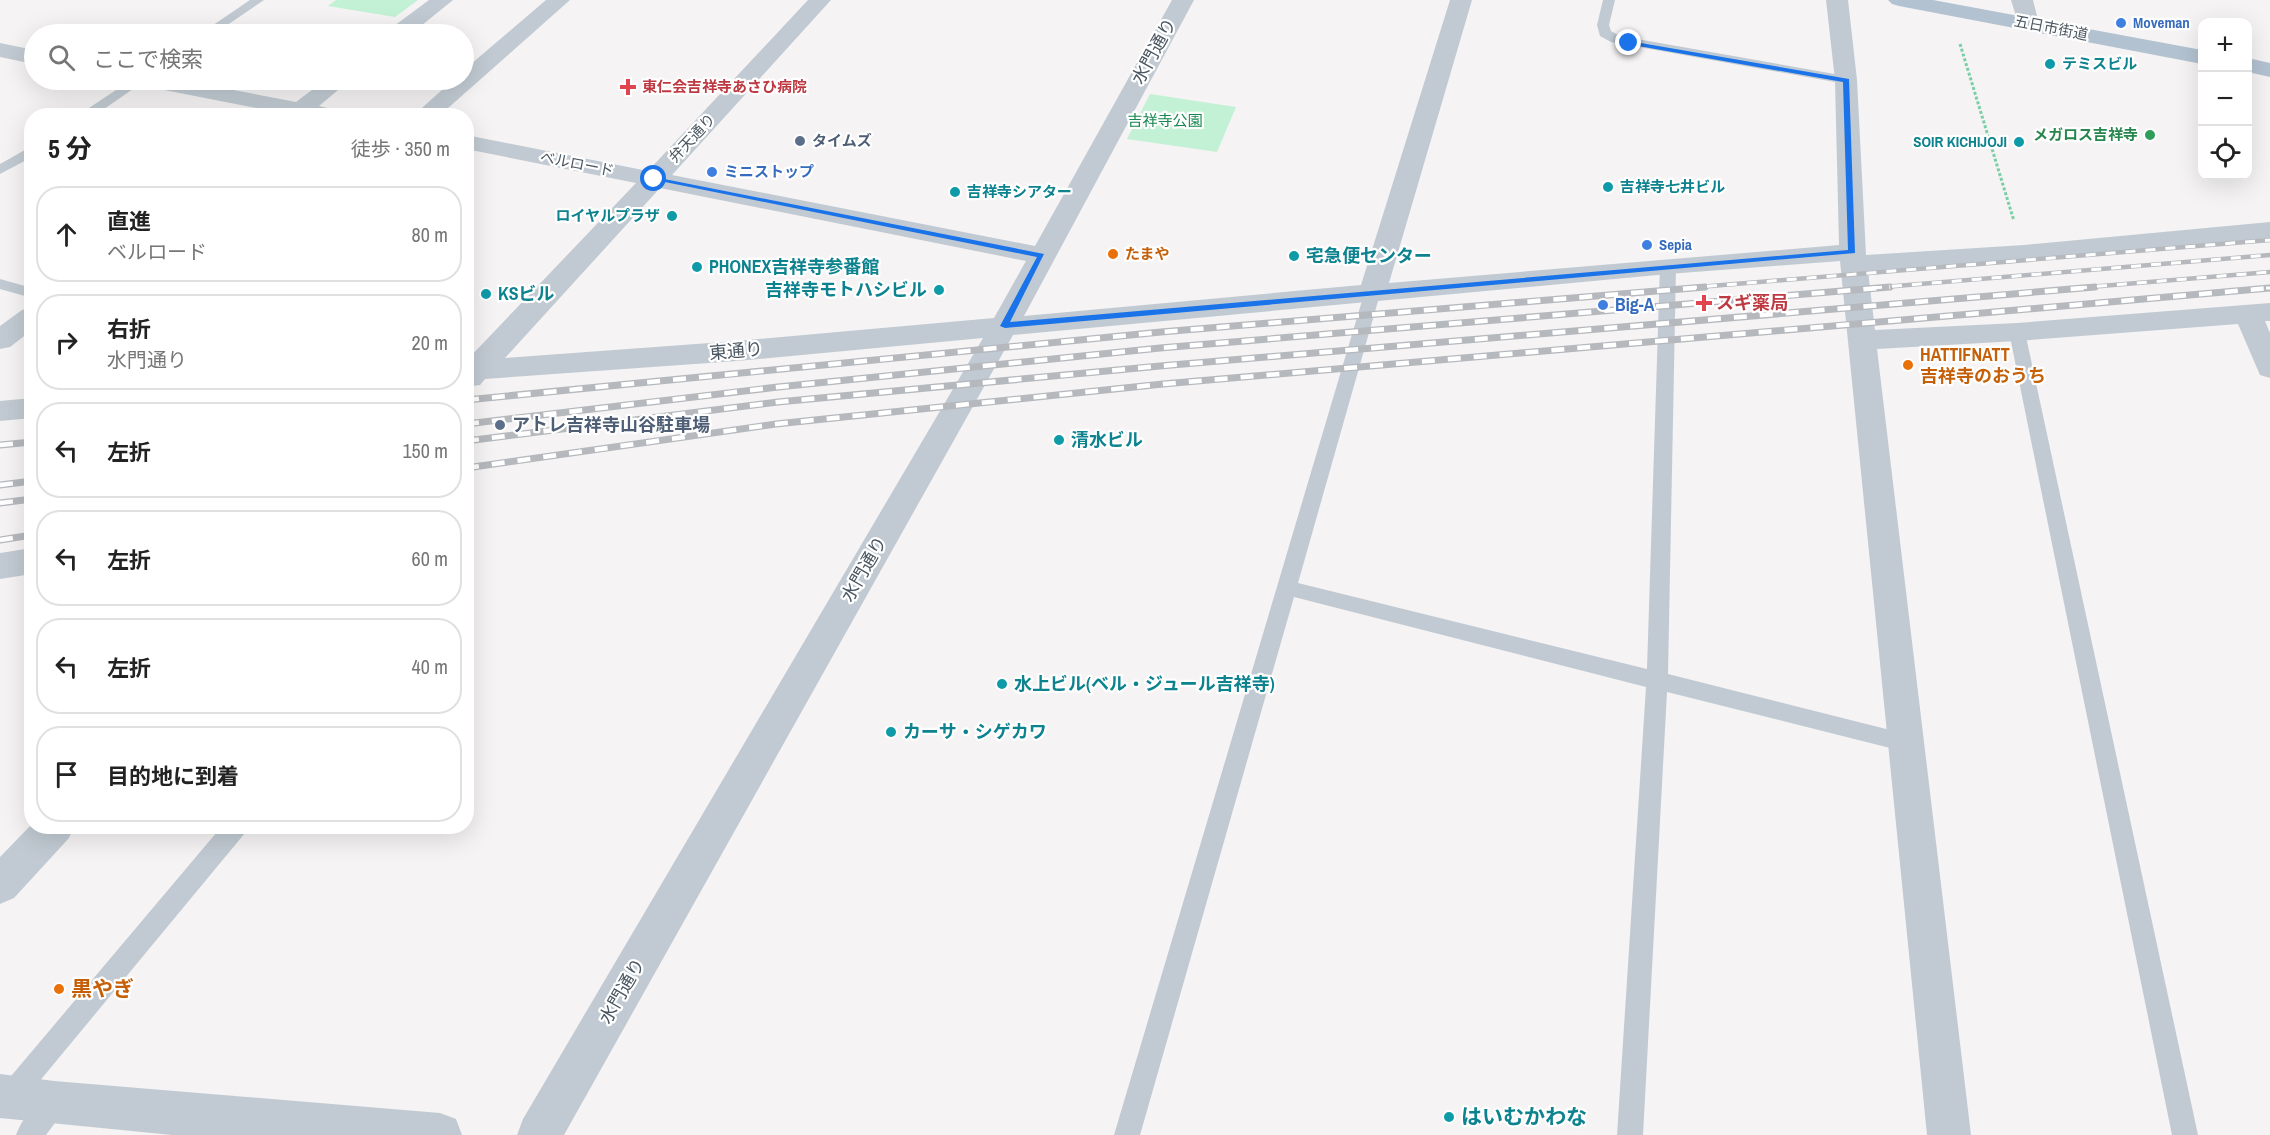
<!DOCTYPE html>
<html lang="ja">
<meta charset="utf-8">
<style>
body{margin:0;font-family:"Archivo Narrow","Noto Sans JP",sans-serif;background:#f6f6f6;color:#222}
.controls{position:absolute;right:18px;top:18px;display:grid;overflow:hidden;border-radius:12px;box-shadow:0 6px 24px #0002}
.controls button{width:54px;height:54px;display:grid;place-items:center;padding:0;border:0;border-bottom:2px solid #e0e0e0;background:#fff;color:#222;font:30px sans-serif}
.stop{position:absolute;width:18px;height:18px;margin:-14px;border:4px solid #1a73e8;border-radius:50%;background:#fff}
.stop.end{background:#1a73e8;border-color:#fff;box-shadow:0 2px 6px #0008}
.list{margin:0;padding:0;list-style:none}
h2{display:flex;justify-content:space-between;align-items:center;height:78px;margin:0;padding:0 24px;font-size:26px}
h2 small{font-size:20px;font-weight:400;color:#767676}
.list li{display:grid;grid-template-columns:39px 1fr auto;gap:18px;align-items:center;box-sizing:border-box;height:96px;margin:0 12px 12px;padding:0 12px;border:2px solid #e0e0e0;border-radius:24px}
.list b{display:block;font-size:22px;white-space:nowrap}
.list p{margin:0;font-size:20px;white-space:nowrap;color:#767676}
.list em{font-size:20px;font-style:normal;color:#767676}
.icon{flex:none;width:33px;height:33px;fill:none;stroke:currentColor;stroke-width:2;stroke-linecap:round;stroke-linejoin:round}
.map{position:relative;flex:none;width:2270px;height:1135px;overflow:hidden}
.search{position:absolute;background:#fff;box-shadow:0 6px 24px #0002;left:24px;top:24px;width:450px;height:66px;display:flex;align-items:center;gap:15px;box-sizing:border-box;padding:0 21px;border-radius:33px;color:#767676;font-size:22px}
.panel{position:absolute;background:#fff;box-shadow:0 6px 24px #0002;left:24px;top:108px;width:450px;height:726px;border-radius:24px}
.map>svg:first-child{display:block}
</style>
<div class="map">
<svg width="2270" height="1135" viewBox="0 0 2270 1135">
<rect width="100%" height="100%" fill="#f5f3f3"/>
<path fill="#c3f1d5" d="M336,0H418L395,17L328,6Z
M1150,94L1236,107L1217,152L1127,139Z"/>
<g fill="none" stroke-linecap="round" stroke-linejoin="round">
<path stroke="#7ad0a6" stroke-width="3" stroke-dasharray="3 2" stroke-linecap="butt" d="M1960,44L2014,221"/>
<path fill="#c1cad2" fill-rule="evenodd" d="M250,0H264L214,34H200Z
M1603,0H1615L1609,25L1611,31L1620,36L1846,76L1853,80L1846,84L1611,42L1600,36L1597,25Z
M131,80H146L94,116H77Z
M32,146V157L0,174V164Z
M1668,261L1676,266L1668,674L1906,734L1914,736L1917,743L1914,750L1906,752L1667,692L1643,1135H1617L1646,687L1294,597L1140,1135H1114L1364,294L1372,289L1380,294L1298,583L1647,669L1660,266Z
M0,279L32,288V298L0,289Z
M2017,327L2023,328L2025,332L2198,1135H2172L2009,332L2011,328Z
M222,826H248L245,833L19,1106L10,1110L1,1106V1088Z
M54,1090L63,1094L67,1103L63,1112L46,1135H16C22,1119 38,1097 54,1090Z"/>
<path fill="#c1cad2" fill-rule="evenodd" d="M429,0H453L411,34H387L390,29Z
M546,0H570L439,116H413L453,80H464V70Z
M808,0H831L672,175L1035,246L1172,0H1194L1024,316L1361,285L1450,0H1472L1389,283L1839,245L1835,80L1826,0H1848L1857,80L1866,255L2024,245L2270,222V238L2024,261L1868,271L1875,330L2017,323L2270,303V321H2265L2270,333V378L2260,375L2238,324L2017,341L1877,349L1971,1135H1927L1840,261L1668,274L1013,335L564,1135H517L523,1119L983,338L737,361L485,379L480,385L466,387V361L636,183L466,149V135L648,171ZM660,188L1026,261L994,318L737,341L505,358Z
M2011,0H2033L2039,24L2036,29L2028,30L2020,29Z
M0,43L34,50V64L0,57Z
M138,80H181L296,102L325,80H350L319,106L340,111L343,116H281L282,113L149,87L141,85Z
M32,307V330L10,347L0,349V326L22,310Z
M32,398V418L0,421V401Z
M32,548V574L0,579V553Z
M32,824V826H74L69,838L14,898L0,904V857Z
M0,1074L54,1081L440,1113L456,1119L462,1135H172L0,1118Z"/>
<path fill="#b3c2d1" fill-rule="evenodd" d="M1888,0H1933L2202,50V64L1899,6L1892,4Z
M2248,58L2270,63V77L2248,72Z"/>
<defs>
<path id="rail-far1" d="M1687,288L2270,240
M1872,288L2270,255
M2077,288L2270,272
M2266,288H2270"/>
<path id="rail" d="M466,400L1161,332L1705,287
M466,424L778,387L1160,348L1890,287
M466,441L778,402L1160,366L2095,287
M0,445L32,442
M466,468L776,424L1163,384L2270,288
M0,485L32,481
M0,503L32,499
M0,540L32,535"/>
</defs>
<use href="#rail-far1" stroke="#b5b8bd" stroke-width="4.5"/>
<use href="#rail" stroke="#b5b8bd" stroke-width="7"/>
<use href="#rail-far1" stroke="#fff" stroke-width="3" stroke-dasharray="10" stroke-linecap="butt"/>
<use href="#rail" stroke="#fff" stroke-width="4.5" stroke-dasharray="13" stroke-linecap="butt"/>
</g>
<path fill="#1a73e8" d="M1629,41L1849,79L1855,253L1005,328L1000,326L1037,257L650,179L654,177L1044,254L1010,322L1848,250L1843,82L1627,44Z"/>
<g fill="#3f7fe0" stroke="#fff" stroke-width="2">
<circle cx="2121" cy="23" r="6"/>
<circle cx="712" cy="172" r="6"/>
<circle cx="1647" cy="245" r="6"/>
<circle cx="1603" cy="305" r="6"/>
</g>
<g fill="#0f9aa8" stroke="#fff" stroke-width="2">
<circle cx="2050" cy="64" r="6"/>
<circle cx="2019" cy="142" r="6"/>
<circle cx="1608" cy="187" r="6"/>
<circle cx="955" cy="192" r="6"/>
<circle cx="672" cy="216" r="6"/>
<circle cx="1294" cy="256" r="6"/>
<circle cx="697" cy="267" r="6"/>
<circle cx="939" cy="290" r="6"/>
<circle cx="486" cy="294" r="6"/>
<circle cx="1059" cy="440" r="6"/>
<circle cx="1002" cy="684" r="6"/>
<circle cx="891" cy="732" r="6"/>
<circle cx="1449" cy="1117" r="6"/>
</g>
<g fill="#e0444e" stroke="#fff" stroke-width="2">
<path d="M625 78h6v6h6v6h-6v6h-6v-6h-6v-6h6z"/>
<path d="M1701 294h6v6h6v6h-6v6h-6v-6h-6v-6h6z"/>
</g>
<circle fill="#2e9e5b" stroke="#fff" stroke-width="2" cx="2150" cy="135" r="6"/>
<g fill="#5c6f8a" stroke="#fff" stroke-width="2">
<circle cx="800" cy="141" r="6"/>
<circle cx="500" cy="425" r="6"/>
</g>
<g fill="#e8710a" stroke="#fff" stroke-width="2">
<circle cx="1113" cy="254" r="6"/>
<circle cx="1908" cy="365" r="6"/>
<circle cx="59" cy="989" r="6"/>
</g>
<g text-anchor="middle" stroke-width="4.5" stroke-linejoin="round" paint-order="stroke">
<g font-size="15" font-weight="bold" fill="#366cbe" stroke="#fff" text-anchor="start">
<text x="2133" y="28">Moveman</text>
<text x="724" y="177">ミニストップ</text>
<text x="1659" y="250">Sepia</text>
</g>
<g font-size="15" fill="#4a5661" stroke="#fff">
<text transform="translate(2051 28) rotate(11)" y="5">五日市街道</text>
<text transform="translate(692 138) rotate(-47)" y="5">弁天通り</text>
<text transform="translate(577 164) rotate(11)" y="5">ベルロード</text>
</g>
<g font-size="15" font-weight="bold" fill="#0d838f" stroke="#fff" text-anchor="start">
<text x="2062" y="69">テミスビル</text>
<text x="2007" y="147" text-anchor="end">SOIR KICHIJOJI</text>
<text x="1620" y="192">吉祥寺七井ビル</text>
<text x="967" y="197">吉祥寺シアター</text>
<text x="660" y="221" text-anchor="end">ロイヤルプラザ</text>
</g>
<g font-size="15" font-weight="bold" fill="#be3a42" stroke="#fff" text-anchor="start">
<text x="642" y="92">東仁会吉祥寺あさひ病院</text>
</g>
<g font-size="15" fill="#17864f" stroke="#fff">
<text x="1165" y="126">吉祥寺公園</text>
</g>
<g font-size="15" font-weight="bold" fill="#27864d" stroke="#fff" text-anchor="end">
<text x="2138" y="140">メガロス吉祥寺</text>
</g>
<g font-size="15" font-weight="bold" fill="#4e5e75" stroke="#fff" text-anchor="start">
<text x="812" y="146">タイムズ</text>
</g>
<g font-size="15" font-weight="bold" fill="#c56008" stroke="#fff" text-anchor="start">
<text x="1125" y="259">たまや</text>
</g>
<g font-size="18" fill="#4a5661" stroke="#fff">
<text transform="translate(1154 51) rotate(-61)" y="6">水門通り</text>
<text transform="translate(736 351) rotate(-5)" y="6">東通り</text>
<text transform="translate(864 569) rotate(-60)" y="6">水門通り</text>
<text transform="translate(622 991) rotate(-60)" y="6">水門通り</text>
</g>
<g font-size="18" font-weight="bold" fill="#0d838f" stroke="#fff" text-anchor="start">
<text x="1306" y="262">宅急便センター</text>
<text x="709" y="273">PHONEX吉祥寺参番館</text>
<text x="927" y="296" text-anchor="end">吉祥寺モトハシビル</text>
<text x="498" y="300">KSビル</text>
<text x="1071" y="446">清水ビル</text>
<text x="1014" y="690">水上ビル(ベル・ジュール吉祥寺)</text>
<text x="903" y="738">カーサ・シゲカワ</text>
</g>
<g font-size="18" font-weight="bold" fill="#be3a42" stroke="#fff" text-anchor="start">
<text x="1716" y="309">スギ薬局</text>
</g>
<g font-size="18" font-weight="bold" fill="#366cbe" stroke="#fff" text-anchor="start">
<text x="1615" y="311">Big-A</text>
</g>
<g font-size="18" font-weight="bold" fill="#c56008" stroke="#fff" text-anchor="start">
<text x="1920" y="361">HATTIFNATT<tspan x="1920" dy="21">吉祥寺のおうち</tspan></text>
</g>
<g font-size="18" font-weight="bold" fill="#4e5e75" stroke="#fff" text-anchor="start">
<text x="512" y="431">アトレ吉祥寺山谷駐車場</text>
</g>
<g font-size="21" font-weight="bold" fill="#c56008" stroke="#fff" text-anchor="start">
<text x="71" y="996">黒やぎ</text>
</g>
<g font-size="21" font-weight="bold" fill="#0d838f" stroke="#fff" text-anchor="start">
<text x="1461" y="1124">はいむかわな</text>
</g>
</g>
</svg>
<div class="controls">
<button>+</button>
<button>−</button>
<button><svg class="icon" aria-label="locate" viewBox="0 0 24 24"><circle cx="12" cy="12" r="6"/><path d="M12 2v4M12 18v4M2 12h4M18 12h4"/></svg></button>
</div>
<div class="stop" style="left:654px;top:179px"></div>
<div class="stop end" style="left:1629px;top:43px"></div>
<div class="search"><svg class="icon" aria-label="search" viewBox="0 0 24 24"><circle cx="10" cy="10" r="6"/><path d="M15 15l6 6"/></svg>ここで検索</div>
<section class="panel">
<h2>5 分<small>徒歩 · 350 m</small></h2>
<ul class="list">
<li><svg class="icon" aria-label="ahead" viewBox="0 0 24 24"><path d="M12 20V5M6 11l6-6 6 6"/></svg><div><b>直進</b><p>ベルロード</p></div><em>80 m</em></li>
<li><svg class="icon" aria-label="right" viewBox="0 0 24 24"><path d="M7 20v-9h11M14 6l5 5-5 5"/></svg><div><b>右折</b><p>水門通り</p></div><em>20 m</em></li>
<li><svg class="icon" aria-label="left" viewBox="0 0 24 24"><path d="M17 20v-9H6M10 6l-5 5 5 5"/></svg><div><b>左折</b></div><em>150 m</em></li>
<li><svg class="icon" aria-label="left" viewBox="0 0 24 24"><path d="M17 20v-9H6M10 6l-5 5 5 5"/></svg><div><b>左折</b></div><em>60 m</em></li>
<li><svg class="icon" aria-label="left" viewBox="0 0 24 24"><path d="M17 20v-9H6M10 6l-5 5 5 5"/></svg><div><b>左折</b></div><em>40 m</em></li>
<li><svg class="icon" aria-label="arrive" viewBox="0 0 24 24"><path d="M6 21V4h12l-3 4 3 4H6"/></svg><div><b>目的地に到着</b></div></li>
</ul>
</section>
</div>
